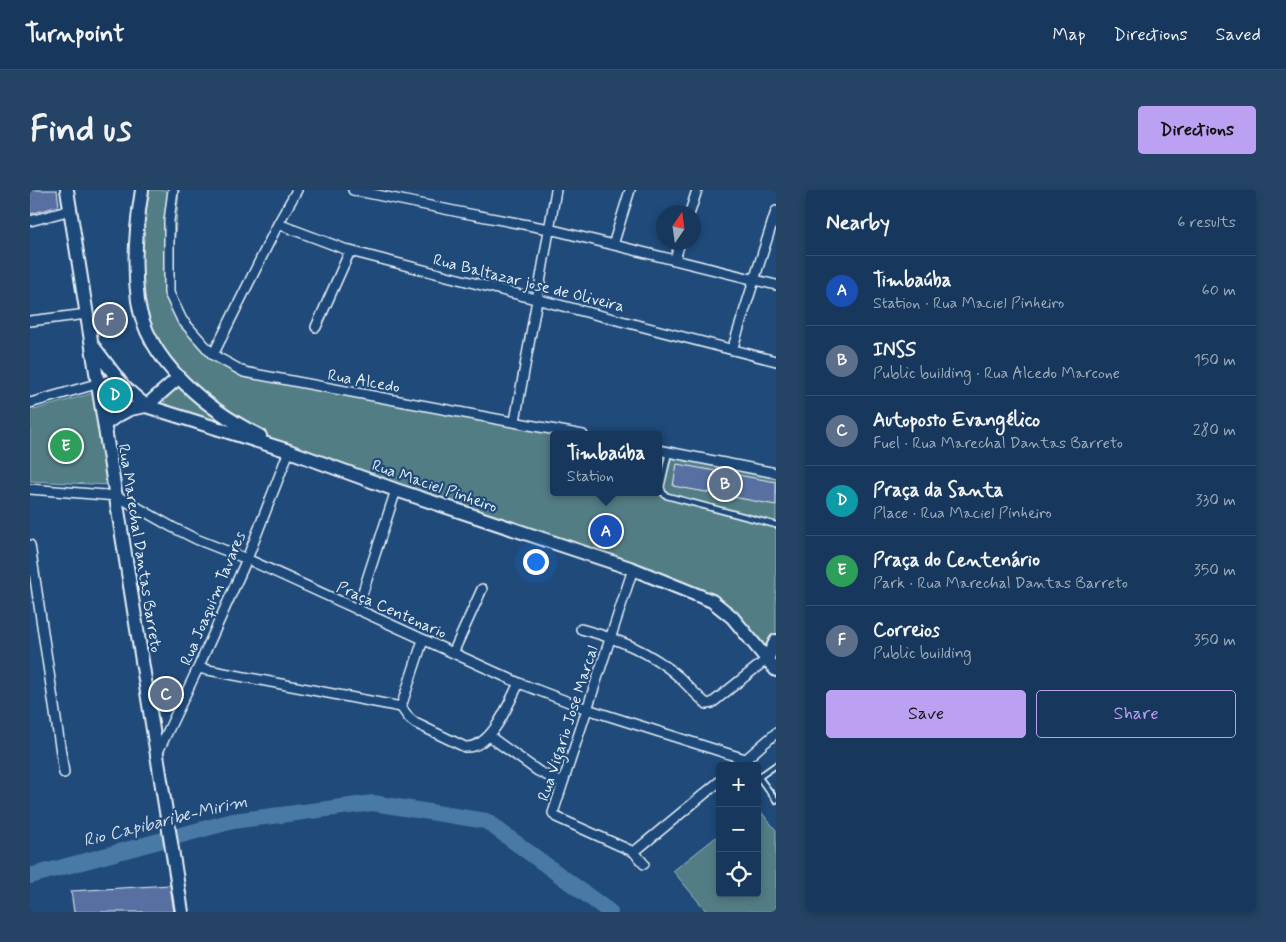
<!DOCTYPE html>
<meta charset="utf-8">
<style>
body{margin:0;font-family:Mynerve,sans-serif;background:#244365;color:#f1f3f6}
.controls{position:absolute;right:15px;bottom:15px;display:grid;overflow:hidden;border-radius:5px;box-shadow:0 2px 8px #0003}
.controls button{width:45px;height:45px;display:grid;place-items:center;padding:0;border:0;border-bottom:1px solid #365272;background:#17385c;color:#f1f3f6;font:25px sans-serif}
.compass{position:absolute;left:626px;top:15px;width:45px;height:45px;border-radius:50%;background:#17385c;box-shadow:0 2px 8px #0003;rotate:13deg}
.you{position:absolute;left:505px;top:371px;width:18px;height:18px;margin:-12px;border:4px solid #fff;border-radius:50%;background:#1a73e8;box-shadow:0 0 0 8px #1a73e833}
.badge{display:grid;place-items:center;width:32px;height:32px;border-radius:50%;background:#bca0f2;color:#fff;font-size:16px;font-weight:700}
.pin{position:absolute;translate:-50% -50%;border:2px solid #fff;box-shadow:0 1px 5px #0006}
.popup{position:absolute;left:520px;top:241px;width:112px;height:65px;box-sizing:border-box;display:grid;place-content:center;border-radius:5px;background:#17385c;filter:drop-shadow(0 1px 4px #0005);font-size:16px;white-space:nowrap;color:#9eacbb}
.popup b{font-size:19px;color:#f1f3f6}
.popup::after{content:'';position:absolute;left:50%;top:100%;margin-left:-10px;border:10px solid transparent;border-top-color:#17385c}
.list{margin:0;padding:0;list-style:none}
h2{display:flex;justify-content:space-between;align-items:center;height:65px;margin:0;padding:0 20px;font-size:21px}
h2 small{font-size:16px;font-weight:400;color:#9eacbb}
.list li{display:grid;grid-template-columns:32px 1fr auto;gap:15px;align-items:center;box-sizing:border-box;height:70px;padding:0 20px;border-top:1px solid #365272}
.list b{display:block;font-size:19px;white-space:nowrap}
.list p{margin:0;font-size:16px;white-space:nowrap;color:#9eacbb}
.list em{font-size:16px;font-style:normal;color:#9eacbb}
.actions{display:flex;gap:10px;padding:15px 20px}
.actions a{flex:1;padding:11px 0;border:1px solid #bca0f2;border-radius:5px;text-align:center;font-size:18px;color:#bca0f2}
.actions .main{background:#bca0f2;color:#111}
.icon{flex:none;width:28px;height:28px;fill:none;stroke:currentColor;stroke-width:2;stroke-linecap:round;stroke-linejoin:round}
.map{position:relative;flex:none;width:746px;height:722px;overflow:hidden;border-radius:5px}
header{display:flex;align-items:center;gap:30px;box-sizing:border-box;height:70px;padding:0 25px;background:#17385c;border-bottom:1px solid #365272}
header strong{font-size:24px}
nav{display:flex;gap:28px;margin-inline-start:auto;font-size:18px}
.intro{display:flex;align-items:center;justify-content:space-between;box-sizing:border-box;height:120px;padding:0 30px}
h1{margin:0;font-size:35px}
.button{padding:12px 22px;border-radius:5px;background:#bca0f2;color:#111;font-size:18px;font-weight:700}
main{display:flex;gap:30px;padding:0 30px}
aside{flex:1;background:#17385c;border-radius:5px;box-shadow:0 2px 8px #0003}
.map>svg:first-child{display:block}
</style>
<header>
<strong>Turnpoint</strong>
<nav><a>Map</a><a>Directions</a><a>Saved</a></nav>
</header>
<div class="intro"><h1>Find us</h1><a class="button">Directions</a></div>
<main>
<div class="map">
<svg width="746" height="722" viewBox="0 0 746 722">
<rect width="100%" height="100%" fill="#1f4a7a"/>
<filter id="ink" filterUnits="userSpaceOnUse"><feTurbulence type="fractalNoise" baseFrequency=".02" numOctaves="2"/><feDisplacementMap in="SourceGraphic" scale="10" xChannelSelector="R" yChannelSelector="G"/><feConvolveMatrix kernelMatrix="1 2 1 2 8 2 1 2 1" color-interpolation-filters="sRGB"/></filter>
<g filter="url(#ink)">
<path fill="#527d84" stroke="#9db7be" d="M112,0H149L140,103L152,130L183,165L214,182L546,245H524V302H628L629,261L746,283V451L737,469L682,411L130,220L148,188L117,139L107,33Z
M63,203L79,295L0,291V221Z
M727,617L746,640V722H677L643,681L690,644V703H727Z"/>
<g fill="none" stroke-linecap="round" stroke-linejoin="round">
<path stroke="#4879a5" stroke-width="16" d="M0,686L203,631L343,613L456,631L580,722"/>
</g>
<path fill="#5970a1" stroke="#e8f1f8" d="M0,0H27L29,16L0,24Z
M72,123H86L90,142L77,144L76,137H74Z
M647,274L746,292V315L643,296Z
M140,695L144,722H44L41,701Z"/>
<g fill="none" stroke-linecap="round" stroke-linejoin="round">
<defs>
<path id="lane" d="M639,262L631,297L633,303L637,306L746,335
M715,569L720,576
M727,585L746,610
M729,587L746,575"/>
<path id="street" d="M143,0L139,31V103L152,130L183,165L214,182L553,245
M323,0L429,22L519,39L746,95
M660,22L667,0
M0,31L41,20
M248,34L320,61L746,171
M583,55L600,0
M645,70L650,52
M0,131L57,124
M286,137L320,61
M702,160L746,21
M183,165L248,34L267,0
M0,213L87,188
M485,231L507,110L526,0
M628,260L746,283
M0,299L87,306L142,337L166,349L217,369L489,493L557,519L715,569
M0,355L34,583
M603,379L523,623L526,627L604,662L614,674
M327,420L366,300
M551,439C588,449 620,461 649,487C658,496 667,506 677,514L682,513L737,469
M423,463L452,399
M168,478L371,517
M371,517L379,528L385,533L435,557C462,559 479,512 489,493
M371,517L393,450
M459,546L508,581L532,593
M127,564L168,478L217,369L259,261
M708,576L746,543
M604,662L690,591"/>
<path id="secondary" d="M37,0L152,722
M112,0C106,36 103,74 108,111C117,172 178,220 230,246
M63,156L94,197L116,216L259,261L366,300L603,379L682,411L702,427L746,480
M75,234L85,227L100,219L116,216L148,188
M737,469L746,451"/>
</defs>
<use href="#lane" stroke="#e8f1f8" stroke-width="8"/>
<use href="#street" stroke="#e8f1f8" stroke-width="12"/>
<use href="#secondary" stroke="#e8f1f8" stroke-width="16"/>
<use href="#lane" stroke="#1f4a7a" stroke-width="4.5"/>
<use href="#street" stroke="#1f4a7a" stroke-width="9"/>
<use href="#secondary" stroke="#1f4a7a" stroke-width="12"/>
</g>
</g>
<g text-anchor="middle" stroke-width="4.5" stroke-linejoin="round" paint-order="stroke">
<g font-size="16" fill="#e8f1f8" stroke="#1f4a7a">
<text transform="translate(499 92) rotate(14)" y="6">Rua Baltazar jose de Oliveira</text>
<text transform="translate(334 190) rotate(10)" y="6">Rua Alcedo</text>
<text transform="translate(405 295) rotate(19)" y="6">Rua Maciel Pinheiro</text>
<text transform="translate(111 358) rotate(81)" y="6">Rua Marechal Dantas Barreto</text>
<text transform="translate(182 408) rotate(-67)" y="6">Rua Joaquim Tavares</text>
<text transform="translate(362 419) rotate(24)" y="6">Praça Centenario</text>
<text transform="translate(537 533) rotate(-72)" y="6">Rua Vigario Jose Marcal</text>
</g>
<g font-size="18" font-style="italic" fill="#d0dfec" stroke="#1f4a7a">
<text transform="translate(135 630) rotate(-14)" y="6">Rio Capibaribe-Mirim</text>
</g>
</g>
</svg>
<div class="controls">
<button>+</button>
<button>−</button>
<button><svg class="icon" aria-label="locate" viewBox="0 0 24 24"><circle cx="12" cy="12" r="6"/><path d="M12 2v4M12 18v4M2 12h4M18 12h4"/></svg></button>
</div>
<svg class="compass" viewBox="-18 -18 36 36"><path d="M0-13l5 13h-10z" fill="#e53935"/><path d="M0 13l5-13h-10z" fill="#9eacbb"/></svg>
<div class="you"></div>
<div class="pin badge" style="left:576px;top:341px;background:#1a4fb4">A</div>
<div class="popup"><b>Timbaúba</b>Station</div>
<div class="pin badge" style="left:695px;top:294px;background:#5c6f8a">B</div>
<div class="pin badge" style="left:136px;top:504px;background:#5c6f8a">C</div>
<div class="pin badge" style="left:85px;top:205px;background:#0f9aa8">D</div>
<div class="pin badge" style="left:36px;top:256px;background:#2e9e5b">E</div>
<div class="pin badge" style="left:80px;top:130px;background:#5c6f8a">F</div>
</div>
<aside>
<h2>Nearby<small>6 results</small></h2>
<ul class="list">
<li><span class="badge" style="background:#1a4fb4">A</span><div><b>Timbaúba</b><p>Station · Rua Maciel Pinheiro</p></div><em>60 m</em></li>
<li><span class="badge" style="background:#5c6f8a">B</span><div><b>INSS</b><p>Public building · Rua Alcedo Marcone</p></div><em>150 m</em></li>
<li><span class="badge" style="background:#5c6f8a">C</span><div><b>Autoposto Evangélico</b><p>Fuel · Rua Marechal Dantas Barreto</p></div><em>280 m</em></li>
<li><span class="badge" style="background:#0f9aa8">D</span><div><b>Praça da Santa</b><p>Place · Rua Maciel Pinheiro</p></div><em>330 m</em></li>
<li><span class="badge" style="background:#2e9e5b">E</span><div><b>Praça do Centenário</b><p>Park · Rua Marechal Dantas Barreto</p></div><em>350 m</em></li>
<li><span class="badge" style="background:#5c6f8a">F</span><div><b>Correios</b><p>Public building</p></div><em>350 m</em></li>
</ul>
<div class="actions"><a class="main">Save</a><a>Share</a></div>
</aside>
</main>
